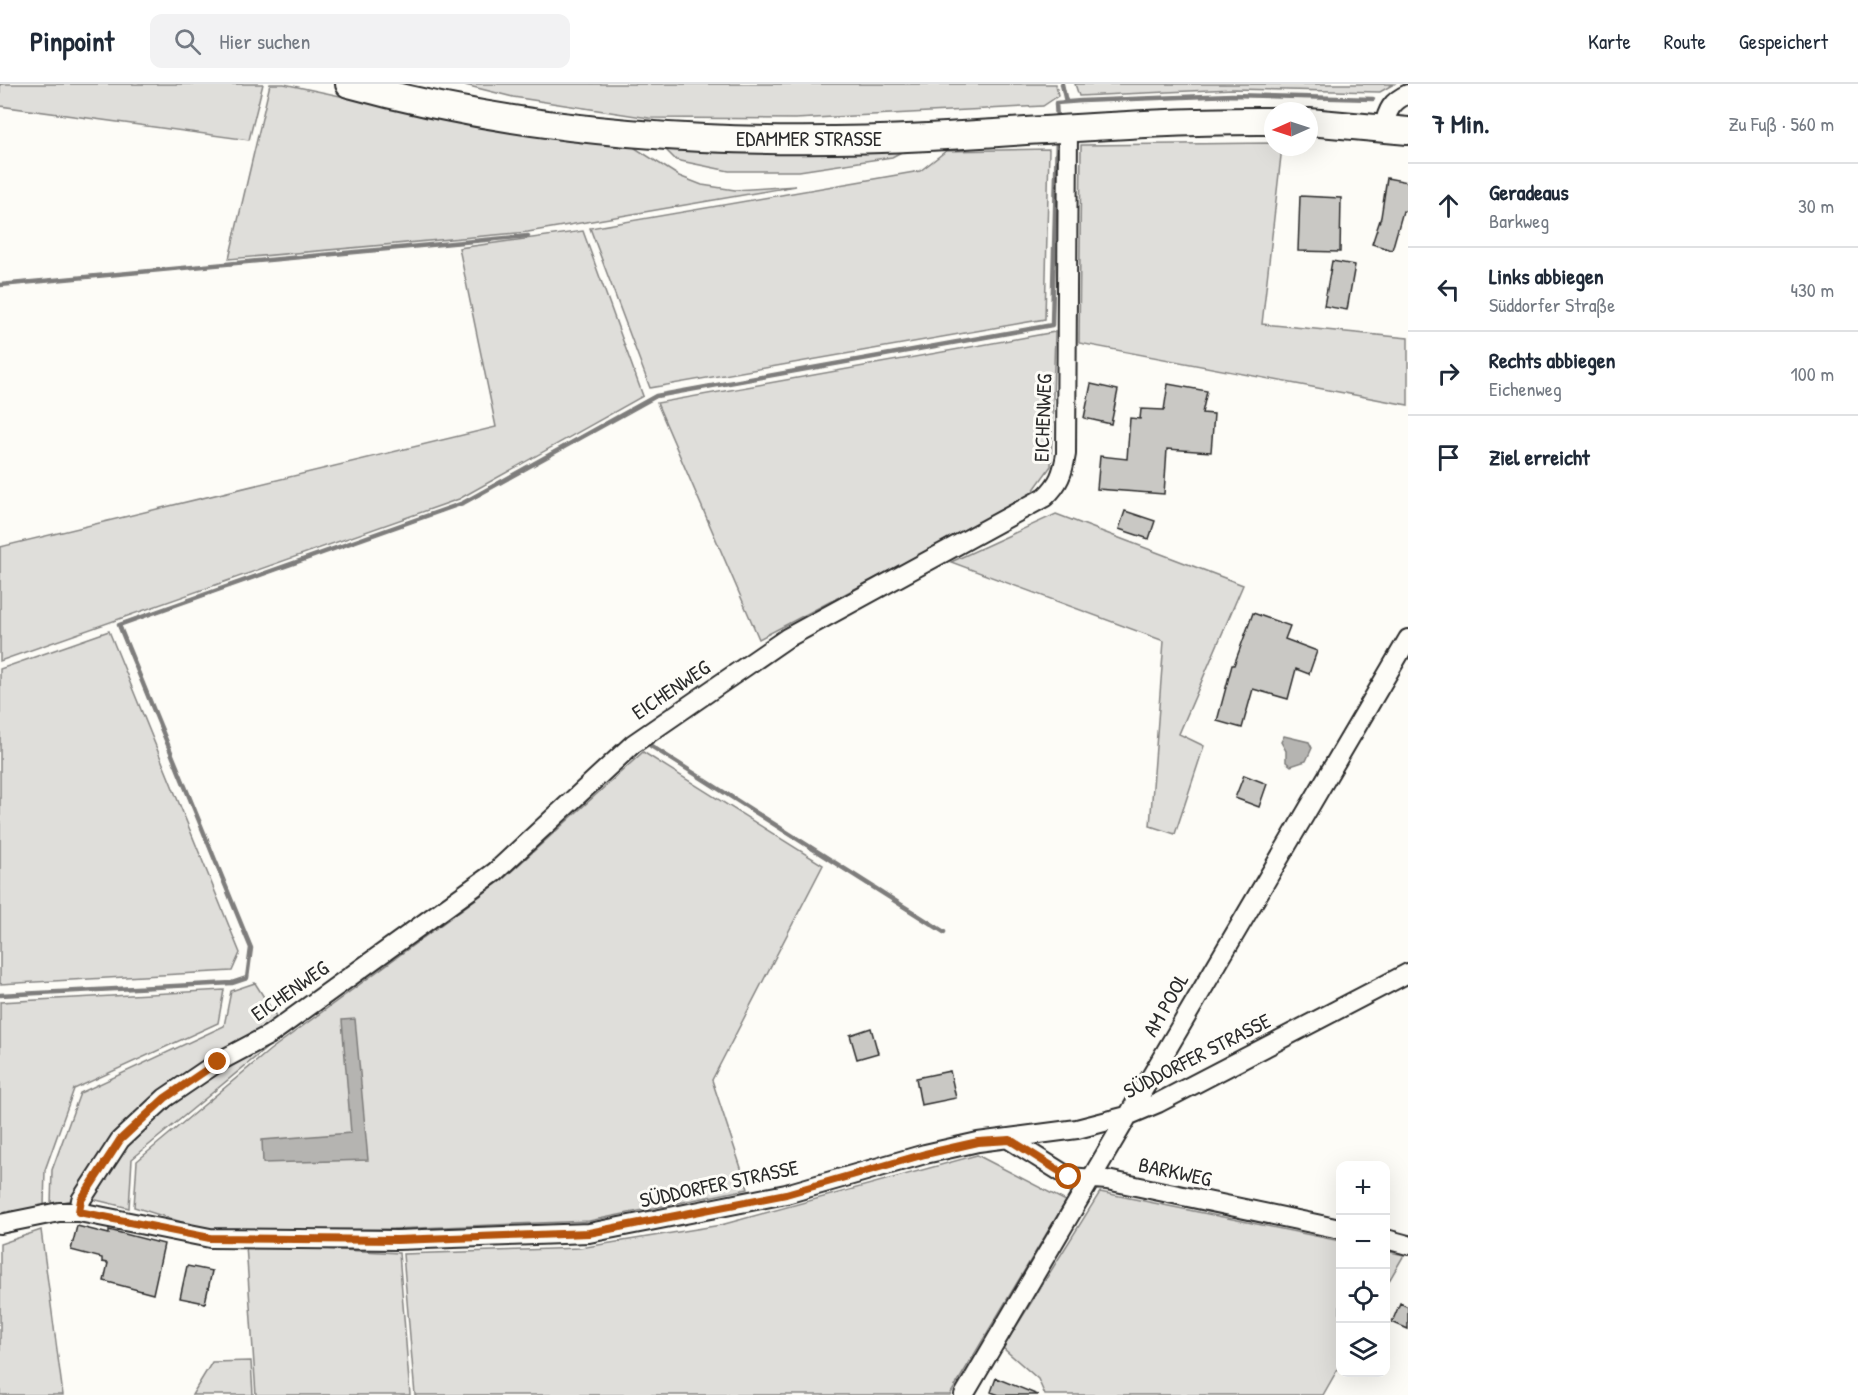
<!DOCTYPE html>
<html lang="de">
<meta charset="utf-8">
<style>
body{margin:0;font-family:"Patrick Hand",sans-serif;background:#f2f2f3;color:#1f2937}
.controls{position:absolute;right:18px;bottom:18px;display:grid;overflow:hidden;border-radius:12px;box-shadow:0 6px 24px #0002}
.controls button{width:54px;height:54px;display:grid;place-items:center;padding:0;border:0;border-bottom:2px solid #e0e1e3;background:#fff;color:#1f2937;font:30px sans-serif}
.compass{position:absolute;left:1264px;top:18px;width:54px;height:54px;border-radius:50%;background:#fff;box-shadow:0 6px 24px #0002;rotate:267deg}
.stop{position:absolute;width:18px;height:18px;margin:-14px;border:4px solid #b45309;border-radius:50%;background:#fff}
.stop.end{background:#b45309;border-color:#fff;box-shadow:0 2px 6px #0008}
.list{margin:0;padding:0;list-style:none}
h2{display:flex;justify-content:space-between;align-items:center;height:78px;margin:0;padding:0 24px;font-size:26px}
h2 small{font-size:20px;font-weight:400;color:#747a83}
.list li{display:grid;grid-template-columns:39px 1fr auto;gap:18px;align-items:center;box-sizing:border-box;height:84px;padding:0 24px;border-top:2px solid #e0e1e3}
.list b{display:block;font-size:22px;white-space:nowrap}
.list p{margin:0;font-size:20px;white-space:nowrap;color:#747a83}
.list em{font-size:20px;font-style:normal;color:#747a83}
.icon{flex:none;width:33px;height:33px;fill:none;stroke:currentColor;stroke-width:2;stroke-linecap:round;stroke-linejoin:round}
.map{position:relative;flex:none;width:1408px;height:1311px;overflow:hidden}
header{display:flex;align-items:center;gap:36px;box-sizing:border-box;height:84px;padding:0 30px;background:#fff;border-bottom:2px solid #e0e1e3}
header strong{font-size:28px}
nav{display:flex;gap:33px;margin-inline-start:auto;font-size:21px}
.search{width:420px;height:54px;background:#f2f2f3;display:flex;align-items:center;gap:15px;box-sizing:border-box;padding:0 21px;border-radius:12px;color:#747a83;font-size:22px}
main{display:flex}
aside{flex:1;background:#fff}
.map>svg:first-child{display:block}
</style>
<header>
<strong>Pinpoint</strong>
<div class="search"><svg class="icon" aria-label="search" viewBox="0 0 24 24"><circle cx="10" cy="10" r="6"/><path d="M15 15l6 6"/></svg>Hier suchen</div>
<nav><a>Karte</a><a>Route</a><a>Gespeichert</a></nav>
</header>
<main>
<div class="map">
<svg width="1408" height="1311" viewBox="0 0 1408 1311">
<rect width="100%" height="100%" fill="#fdfcf7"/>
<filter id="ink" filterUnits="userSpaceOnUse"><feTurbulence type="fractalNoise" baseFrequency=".0167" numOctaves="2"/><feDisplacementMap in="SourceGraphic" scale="12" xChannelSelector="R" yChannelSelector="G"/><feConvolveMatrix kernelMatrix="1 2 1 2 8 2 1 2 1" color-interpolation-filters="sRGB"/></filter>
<g filter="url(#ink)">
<path fill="#dfdeda" stroke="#858482" stroke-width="1.5" d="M0,0H263L249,56L0,22Z
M270,0H284L481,42L632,62L679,92L702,101L735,106L796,102L528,148L229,175Z
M461,0H1056L1058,12L1043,22L795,35L649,34L513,13Z
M1075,0H1394L1380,8L1233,5L1079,12Z
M1273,59V63H1282L1262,240L1408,254V321L1079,259L1081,61Z
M663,63H911L892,73L799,87H729L676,76Z
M1049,65L1045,235L650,304L590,144L920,87L946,67Z
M583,147L643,312L459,415L0,577V463L496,343L459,164Z
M1055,248L1051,382L1028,414L759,555L657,319Z
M1056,430L1243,501L1179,650L1204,662L1175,750L1150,742L1164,557L951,478Z
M109,547L240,869L232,887L0,900V585Z
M643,668L823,781L712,996L748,1105L589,1137L393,1145L210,1147L134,1123L137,1077L270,966L502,796Z
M255,899L286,948L132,1075L129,1124L84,1113L51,1121L52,1086L80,1009L224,942L231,907Z
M224,906L218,939L74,1005L45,1086L44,1122L0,1131V918Z
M977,1071L1066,1117L950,1311H415L403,1170L580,1164L721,1141Z
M1100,1108L1340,1157V1281L1323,1311H1045L1038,1295L1003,1264Z
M41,1146L63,1311H0V1160Z
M246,1161L399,1169L410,1311H256Z
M1386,1167L1404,1171L1386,1202Z
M251,1277L253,1311H192L212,1278Z"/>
<path fill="#b5b4b1" stroke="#7e7d7b" stroke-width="1.5" d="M1284,652L1309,658L1312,664L1306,677L1291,682L1286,678V667L1281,658Z
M355,935L368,1076L263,1079L262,1056L351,1049L342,936Z"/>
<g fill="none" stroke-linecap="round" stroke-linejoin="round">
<path stroke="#7e7d7b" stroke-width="4.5" d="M1062,0L1066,18
M1057,36L1056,19L1081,17L1232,11L1373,15
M0,201L528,152
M651,662L944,848
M0,911L232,899L247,894L251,864L119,541L463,419L656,312L1052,241L1057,53"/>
</g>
<path fill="#c9c8c4" stroke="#2b2b2b" stroke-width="1.5" d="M1387,94L1408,98V128L1403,127L1392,166L1372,160L1381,133Z
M1300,112L1341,114L1340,168L1298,167Z
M1332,177L1355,181L1347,226L1324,222Z
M1091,300L1118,306L1111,340L1084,334Z
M1168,300L1207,307L1202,329L1214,330L1211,368L1167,365L1164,410L1097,405L1100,372L1127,375L1130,334L1140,335L1141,325L1164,326Z
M1125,427L1155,437L1149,455L1119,445Z
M1253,529L1290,542L1285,555L1317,567L1309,590L1296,585L1288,615L1253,605L1242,644L1217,637L1232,581H1234Z
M1244,691L1267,700L1259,723L1235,714Z
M871,944L878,969L857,975L850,951Z
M950,987L956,1014L921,1021L916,994Z
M77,1142L109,1150V1146L164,1160L153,1210L104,1197L108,1179L102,1178V1174L71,1166Z
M187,1182L212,1187L205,1219L180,1214Z
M1400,1219L1408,1223V1245L1392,1238Z
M996,1294L1038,1311H999L991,1308Z"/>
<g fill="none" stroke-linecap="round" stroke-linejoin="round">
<defs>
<path id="street" d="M1384,43C1387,26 1392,17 1408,10
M1010,1056L1069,1093L1107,1096L1340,1145
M79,1128L81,1116L120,1056L165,1014L218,978L269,951L495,788L633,660L787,554L1045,413C1059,400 1063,389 1066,370L1068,44
M0,1140L59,1128H79L210,1154L397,1156L589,1149L786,1110L925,1070L978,1058L1077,1045L1127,1032L1158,1019L1408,889
M1386,1155L1408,1161
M964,1311L1408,555"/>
<path id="secondary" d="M349,0C536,52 734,63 928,53C1043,47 1157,36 1273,37
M1309,38L1408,47"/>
</defs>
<use href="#street" stroke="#2b2b2b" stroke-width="22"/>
<use href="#secondary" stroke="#2b2b2b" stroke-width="30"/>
<use href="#street" stroke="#fdfcf7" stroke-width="18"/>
<use href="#secondary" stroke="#fdfcf7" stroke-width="26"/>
</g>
</g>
<g fill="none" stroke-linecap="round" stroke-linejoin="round" filter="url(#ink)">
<path stroke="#b45309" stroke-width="8" d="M218,978L165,1014L120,1056L81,1116L79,1128L210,1154L397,1156L589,1149L786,1110L925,1070L978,1058L1010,1056L1069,1093"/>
</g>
<g text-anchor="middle" stroke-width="6" stroke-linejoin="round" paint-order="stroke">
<g font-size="21" fill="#2b2b2b" stroke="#fdfcf7">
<text x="809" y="62">EDAMMER STRASSE</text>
<text transform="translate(1043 334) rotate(-88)" y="7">EICHENWEG</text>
<text transform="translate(671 606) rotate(-34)" y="7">EICHENWEG</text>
<text transform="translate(290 907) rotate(-35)" y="7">EICHENWEG</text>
<text transform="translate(1166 921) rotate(-60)" y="7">AM POOL</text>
<text transform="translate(1197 972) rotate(-27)" y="7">SÜDDORFER STRASSE</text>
<text transform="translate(1175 1088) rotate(12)" y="7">BARKWEG</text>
<text transform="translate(719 1100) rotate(-12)" y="7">SÜDDORFER STRASSE</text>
</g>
</g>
</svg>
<div class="controls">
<button>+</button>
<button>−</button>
<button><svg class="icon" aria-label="locate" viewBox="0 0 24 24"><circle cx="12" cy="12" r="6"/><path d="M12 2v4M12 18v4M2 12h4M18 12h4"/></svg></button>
<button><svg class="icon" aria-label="layers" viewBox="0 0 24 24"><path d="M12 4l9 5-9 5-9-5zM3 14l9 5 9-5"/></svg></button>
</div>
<svg class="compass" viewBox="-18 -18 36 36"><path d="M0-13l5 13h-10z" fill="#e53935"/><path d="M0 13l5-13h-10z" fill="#747a83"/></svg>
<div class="stop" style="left:1069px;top:1093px"></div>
<div class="stop end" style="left:218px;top:978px"></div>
</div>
<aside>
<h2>7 Min.<small>Zu Fuß · 560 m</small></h2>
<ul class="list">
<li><svg class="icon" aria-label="ahead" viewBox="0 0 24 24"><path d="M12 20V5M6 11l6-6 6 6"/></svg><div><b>Geradeaus</b><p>Barkweg</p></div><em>30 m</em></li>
<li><svg class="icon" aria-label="left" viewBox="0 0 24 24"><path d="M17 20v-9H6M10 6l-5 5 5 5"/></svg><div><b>Links abbiegen</b><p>Süddorfer Straße</p></div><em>430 m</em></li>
<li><svg class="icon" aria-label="right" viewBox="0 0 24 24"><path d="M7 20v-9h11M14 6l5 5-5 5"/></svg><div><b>Rechts abbiegen</b><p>Eichenweg</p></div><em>100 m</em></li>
<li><svg class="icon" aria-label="arrive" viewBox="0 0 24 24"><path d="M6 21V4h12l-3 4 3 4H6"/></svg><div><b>Ziel erreicht</b></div></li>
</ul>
</aside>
</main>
